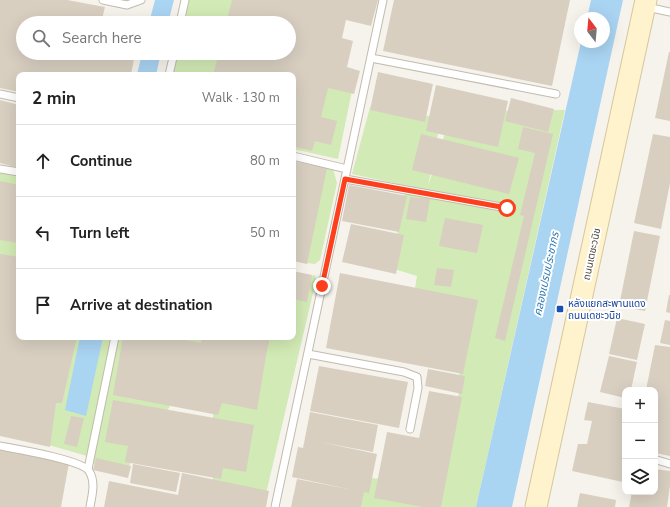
<!DOCTYPE html>
<meta charset="utf-8">
<style>
body{margin:0;font-family:"Nunito Sans","Noto Sans Thai",sans-serif;background:#f2f2f2;color:#222}
.controls{position:absolute;right:12px;bottom:12px;display:grid;overflow:hidden;border-radius:8px;box-shadow:0 4px 16px #0002}
.controls button{width:36px;height:36px;display:grid;place-items:center;padding:0;border:0;border-bottom:1px solid #e0e0e0;background:#fff;color:#222;font:20px sans-serif}
.compass{position:absolute;left:574px;top:12px;width:36px;height:36px;border-radius:50%;background:#fff;box-shadow:0 4px 16px #0002;rotate:344deg}
.stop{position:absolute;width:12px;height:12px;margin:-9px;border:3px solid #fc3f1d;border-radius:50%;background:#fff}
.stop.end{background:#fc3f1d;border-color:#fff;box-shadow:0 1px 4px #0008}
.list{margin:0;padding:0;list-style:none}
h2{display:flex;justify-content:space-between;align-items:center;height:52px;margin:0;padding:0 16px;font-size:17px}
h2 small{font-size:13px;font-weight:400;color:#767676}
.list li{display:grid;grid-template-columns:26px 1fr auto;gap:12px;align-items:center;box-sizing:border-box;height:72px;padding:0 16px;border-top:1px solid #e0e0e0}
.list b{display:block;font-size:15px;white-space:nowrap}
.list em{font-size:13px;font-style:normal;color:#767676}
.icon{flex:none;width:22px;height:22px;fill:none;stroke:currentColor;stroke-width:2;stroke-linecap:round;stroke-linejoin:round}
.map{position:relative;flex:none;width:670px;height:507px;overflow:hidden}
.search{position:absolute;background:#fff;box-shadow:0 4px 16px #0002;left:16px;top:16px;width:280px;height:44px;display:flex;align-items:center;gap:10px;box-sizing:border-box;padding:0 14px;border-radius:22px;color:#767676;font-size:15px}
.panel{position:absolute;background:#fff;box-shadow:0 4px 16px #0002;left:16px;top:72px;width:280px;height:268px;border-radius:8px}
.map>svg:first-child{display:block}
</style>
<div class="map">
<svg width="670" height="507" viewBox="0 0 670 507">
<rect width="100%" height="100%" fill="#f6f3ec"/>
<path fill="#d2eab5" d="M189,0H266L354,81L338,159L293,149V75H173L178,53H289V23H184Z
M370,107L441,118L428,186L446,130L495,111L565,110L476,507H353L364,477L437,486L460,388L459,369L414,294L417,276L391,268L405,192L425,190L352,174Z
M317,166L333,169L337,183L320,260L315,264L299,262Z
M0,172L19,174V337H111L87,456L0,431Z
M315,275L316,280L265,498L213,486V393L240,337H293V279Z
M119,337H206L197,367L124,473L92,463Z"/>
<path fill="#a9d4f2" d="M155,0H174L168,23H149Z
M591,0H623L512,507H476L581,42H604V18H587Z
M142,53H161L156,75H137Z
M80,337H103L86,416L65,410Z"/>
<path fill="#d8cfc1" d="M0,0H67L105,7L102,19L118,23H23V53H135L131,75H19V92L0,88Z
M232,0H378L371,26L346,20L342,38L353,41L347,67L360,71L354,94L328,88L321,117L337,121L331,145L315,141L312,151L293,146V75H213L219,53H289V23H226Z
M394,0H570L552,86L383,51Z
M669,52H670V121L655,118Z
M378,72L433,84L425,122L370,110Z
M436,85L508,101L498,147L426,131Z
M511,98L554,109L548,132L505,121Z
M0,100L19,105V168L0,163Z
M523,127L553,134L505,341L495,338L524,216L520,215L535,153L518,149Z
M421,134L519,158L509,194L412,170Z
M653,134L670,137V183L661,229L634,223Z
M293,161L327,168L307,264L293,261Z
M0,181L19,185V243L0,240Z
M349,185L407,196L399,232L342,221Z
M410,197L430,199L426,222L406,219Z
M445,218L483,225L477,253L439,246Z
M351,224L404,235L396,274L342,262Z
M634,231L660,236L645,311L619,306Z
M0,254L19,257V337H77L62,403H56L50,447L0,436Z
M437,268L454,270L451,287L434,285Z
M293,271L312,275L307,302L293,299Z
M340,273L478,300L463,374L326,348Z
M669,295H670V313L666,312Z
M617,318L645,324L637,360L609,354Z
M665,320L670,321V345L660,343Z
M123,337H169L201,343L202,337H270L266,356L240,351L266,356L257,410L222,403L218,415L113,395Z
M655,345L670,347V456L655,453V390H646Z
M609,356L637,362L631,390H625V398L600,392Z
M319,366L408,382L399,428L310,411Z
M428,369L465,376L462,394L425,386Z
M429,391L462,397L441,507H423L374,498L387,432L419,438Z
M113,400L254,425L246,472L223,468L221,479L125,462L128,446L105,442Z
M588,402L625,409V474L623,482L572,471L578,444H587L592,421L584,420Z
M310,412L378,425L373,452L320,442L377,454L369,493L364,492L361,507H291L297,479L353,490L292,477L298,447L303,448Z
M71,416L84,418L77,447L64,444Z
M0,449L69,463L61,507H0Z
M96,458L131,466L128,478L93,470Z
M133,464L180,473L176,492L130,483Z
M655,469L670,471V486L667,507H629L632,492H655Z
M182,473L269,491L266,507H104L109,481L178,495Z
M580,493L616,500L615,507H577Z"/>
<g fill="none" stroke-linecap="round" stroke-linejoin="round">
<defs>
<path id="service" d="M103,0L127,5L141,0
M647,7L670,12
M180,23L185,0
M371,58L556,94
M169,75L174,53
M0,94L19,98
M293,156L347,169
M0,169L19,172
M345,179L507,208
M308,354L404,372L417,377L418,388L410,429
M0,446C16,449 82,460 89,471C96,482 92,495 90,507
M657,460L670,464
M88,469L115,337
M275,507L383,0"/>
<path id="secondary" d="M536,507L646,0"/>
</defs>
<use href="#service" stroke="#c2bbae" stroke-width="9"/>
<use href="#secondary" stroke="#d6c79b" stroke-width="23"/>
<use href="#service" stroke="#fff" stroke-width="7"/>
<use href="#secondary" stroke="#fff3cd" stroke-width="21"/>
</g>
<g fill="none" stroke-linecap="round" stroke-linejoin="round">
<path stroke="#fc3f1d" stroke-width="5" d="M322,286L345,179L507,208"/>
</g>
<rect fill="#1a4fb4" stroke="#fff" stroke-width="1.5" x="556" y="305" width="8" height="8" rx="2"/>
<g text-anchor="middle" stroke-width="4" stroke-linejoin="round" paint-order="stroke">
<g font-size="10" fill="#4b4439" stroke="#fff">
<text transform="translate(591 254) rotate(-78)" y="4">ถนนเตชะวนิช</text>
</g>
<g font-size="10" fill="#164399" stroke="#fff" text-anchor="start">
<text x="568" y="307">หลังแยกสะพานแดง<tspan x="568" dy="12">ถนนเดชะวนิช</tspan></text>
</g>
<g font-size="11" font-style="italic" fill="#2e7ab2" stroke="#fff">
<text transform="translate(546 274) rotate(-78)" y="4">คลองเปรมประชากร</text>
</g>
</g>
</svg>
<div class="controls">
<button>+</button>
<button>−</button>
<button><svg class="icon" aria-label="layers" viewBox="0 0 24 24"><path d="M12 4l9 5-9 5-9-5zM3 14l9 5 9-5"/></svg></button>
</div>
<svg class="compass" viewBox="-18 -18 36 36"><path d="M0-13l5 13h-10z" fill="#e53935"/><path d="M0 13l5-13h-10z" fill="#767676"/></svg>
<div class="stop" style="left:507px;top:208px"></div>
<div class="stop end" style="left:322px;top:286px"></div>
<div class="search"><svg class="icon" aria-label="search" viewBox="0 0 24 24"><circle cx="10" cy="10" r="6"/><path d="M15 15l6 6"/></svg>Search here</div>
<section class="panel">
<h2>2 min<small>Walk · 130 m</small></h2>
<ul class="list">
<li><svg class="icon" aria-label="ahead" viewBox="0 0 24 24"><path d="M12 20V5M6 11l6-6 6 6"/></svg><div><b>Continue</b></div><em>80 m</em></li>
<li><svg class="icon" aria-label="left" viewBox="0 0 24 24"><path d="M17 20v-9H6M10 6l-5 5 5 5"/></svg><div><b>Turn left</b></div><em>50 m</em></li>
<li><svg class="icon" aria-label="arrive" viewBox="0 0 24 24"><path d="M6 21V4h12l-3 4 3 4H6"/></svg><div><b>Arrive at destination</b></div></li>
</ul>
</section>
</div>
